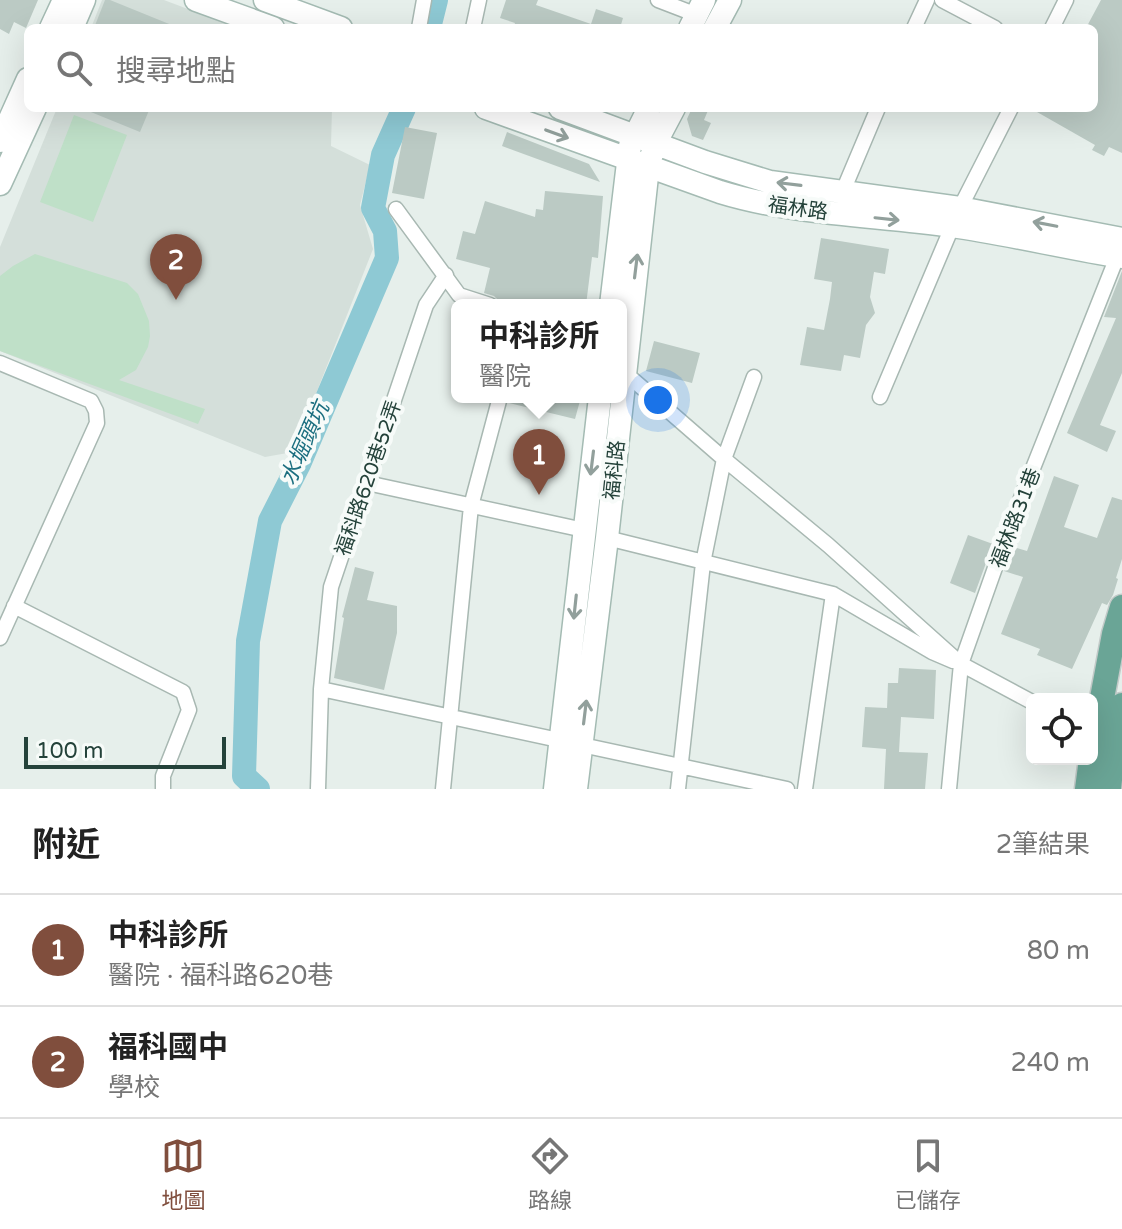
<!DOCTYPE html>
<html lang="zh-TW">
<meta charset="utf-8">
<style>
body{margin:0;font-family:"Varela Round","Noto Sans TC",sans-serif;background:#f6f6f6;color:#222}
.controls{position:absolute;right:24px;bottom:24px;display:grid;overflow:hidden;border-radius:12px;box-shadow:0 8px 32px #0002}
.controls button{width:72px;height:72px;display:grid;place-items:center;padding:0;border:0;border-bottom:2px solid #e0e0e0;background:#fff;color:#222;font:40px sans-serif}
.scale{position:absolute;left:24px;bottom:20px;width:202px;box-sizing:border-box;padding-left:8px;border:4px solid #24423a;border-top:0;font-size:22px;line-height:28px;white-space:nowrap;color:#24423a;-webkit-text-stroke:6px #f7fbf9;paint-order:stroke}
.you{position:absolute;left:658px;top:400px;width:28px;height:28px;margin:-20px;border:6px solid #fff;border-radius:50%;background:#1a73e8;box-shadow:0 0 0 12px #1a73e833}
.badge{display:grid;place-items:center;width:52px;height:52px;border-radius:50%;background:#804e3d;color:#fff;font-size:26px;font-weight:700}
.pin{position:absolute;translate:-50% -66px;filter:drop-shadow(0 2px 4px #0008)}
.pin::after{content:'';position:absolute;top:42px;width:28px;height:24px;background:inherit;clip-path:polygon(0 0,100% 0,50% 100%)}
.popup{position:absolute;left:451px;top:299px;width:176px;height:104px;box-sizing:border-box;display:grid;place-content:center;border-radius:12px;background:#fff;filter:drop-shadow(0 2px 6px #0005);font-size:26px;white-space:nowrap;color:#767676}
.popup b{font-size:30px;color:#222}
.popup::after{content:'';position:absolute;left:50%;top:100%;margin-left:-16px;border:16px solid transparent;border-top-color:#fff}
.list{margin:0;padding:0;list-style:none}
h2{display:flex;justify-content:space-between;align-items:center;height:104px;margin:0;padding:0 32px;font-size:34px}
h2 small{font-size:26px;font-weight:400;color:#767676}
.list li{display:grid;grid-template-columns:52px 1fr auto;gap:24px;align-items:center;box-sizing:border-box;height:112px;padding:0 32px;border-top:2px solid #e0e0e0}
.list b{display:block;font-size:30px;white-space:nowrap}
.list p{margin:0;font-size:26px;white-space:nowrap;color:#767676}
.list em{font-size:26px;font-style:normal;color:#767676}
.icon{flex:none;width:44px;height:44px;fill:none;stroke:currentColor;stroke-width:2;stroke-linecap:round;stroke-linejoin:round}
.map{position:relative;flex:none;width:1122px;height:789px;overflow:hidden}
.search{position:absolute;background:#fff;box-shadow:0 8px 32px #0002;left:24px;right:24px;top:24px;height:88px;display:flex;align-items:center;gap:20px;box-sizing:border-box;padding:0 28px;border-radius:12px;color:#767676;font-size:30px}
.sheet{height:328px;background:#fff}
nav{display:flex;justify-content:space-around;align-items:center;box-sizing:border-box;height:112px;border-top:2px solid #e0e0e0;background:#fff;font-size:22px;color:#767676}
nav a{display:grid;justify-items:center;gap:4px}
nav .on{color:#804e3d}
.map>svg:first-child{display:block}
</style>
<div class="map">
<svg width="1122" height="789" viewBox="0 0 1122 789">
<rect width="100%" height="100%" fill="#e6efeb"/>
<path fill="#d4dfda" d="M102,0H164L238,28H91Z
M57,108H332L331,146L370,165L360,205L373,249L293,452L265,457L0,351V247Z"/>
<path fill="#bfe0c8" d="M74,115L127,135L93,222L40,202Z
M35,254L127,283L138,294L149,321L150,336L148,347L136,370L119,380L205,409L198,424L0,351V276L13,266Z"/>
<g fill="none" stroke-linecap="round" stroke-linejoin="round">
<path stroke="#8ec9d4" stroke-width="24" d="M429,28L436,0
M258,789L244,776L248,641L270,521L299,464L387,258L385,231L373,208L383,155L404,108"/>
</g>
<path fill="#bbcac4" d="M0,0H38L26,28L14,22L9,34L0,29Z
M105,0H110L179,28H94Z
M506,0H538L536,5L591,24L596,9L623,18L620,28H513L515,23L500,18Z
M1101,0H1122V153L1109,147L1104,156L1092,150L1095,145L1030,108H1094V28H1086Z
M81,108H150L140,132Z
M692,108H709L704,120L711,123L703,140L692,136L687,119Z
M405,127L437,133L424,199L392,193Z
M507,132L589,164L600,182L502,146Z
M545,191L603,196L598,258L592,257L586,305H511L499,301L494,296L484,293L490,268L456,259L463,231L475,234L485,201L535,217L536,209L543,210Z
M821,238L889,249L885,274L874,272L870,297L875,313L866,325L860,358L844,355L841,371L800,365L807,327L824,330L830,299L832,282L814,279Z
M1122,271V373L1100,425L1116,431L1107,452L1067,433L1116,318L1104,317Z
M654,341L700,353L692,383L646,371Z
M510,397H581L575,419L509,403Z
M1054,476L1079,485L1064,527L1097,538L1112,497L1122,500V559L1116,578L1118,579L1113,595L1107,605L1102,603L1072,669L1037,655L1040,649L1001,634L1023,577L1004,571L1013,547L1027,551Z
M968,535L993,544L975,593L950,583Z
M355,567L374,572L367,600L397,606V633L384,690L334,678L344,618L342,617Z
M899,668L936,670L934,719L901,717L899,752L928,753L925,789H884L886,749L862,747L865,707L887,708L888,683H898Z"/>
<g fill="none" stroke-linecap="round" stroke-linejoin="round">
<defs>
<path id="street" d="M658,0L697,15
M942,0L995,28
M419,28L424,0
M473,28L479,0
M914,28L927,0
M1052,28L1066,0
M843,191L878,108
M396,209L459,295L490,305
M0,363L91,401L96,411L97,423L0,638
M624,372L724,459L828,545L961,664L1032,702
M880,397L960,208L1011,108
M367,483L584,530
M607,538L833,594L932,652L953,661
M14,606L183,692L189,710L163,776V789
M321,689L787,789
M318,789L321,689L331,587L426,305L446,275
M443,789L471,506L500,397
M678,789L703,563L724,459L754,377
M805,789L833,594
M949,789L961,664L1008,531L1117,257"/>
<path id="secondary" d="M196,0L273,28
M265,0L341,28
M51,28L64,0
M72,28L84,0
M690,28L704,0
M715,28L730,0
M486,108L720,192C795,215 875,215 952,226C1009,234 1065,248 1122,257
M560,108L705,162L770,182L960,208L1122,239
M0,141L28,79
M0,184L35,108
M611,305L630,146L649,108
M555,789L600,397
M576,789L607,538L648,167L655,144L674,108"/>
<path id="primary" d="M1092,752L1114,634L1122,607
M1087,789L1091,759
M1109,789L1114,742L1122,705"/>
</defs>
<use href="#street" stroke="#a8b8b2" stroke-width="17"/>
<use href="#secondary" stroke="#a4bbb3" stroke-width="25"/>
<use href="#primary" stroke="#c2cac8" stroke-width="27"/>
<use href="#street" stroke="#fff" stroke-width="14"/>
<use href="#secondary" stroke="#fff" stroke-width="22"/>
<use href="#primary" stroke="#6aa596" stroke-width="24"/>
</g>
<defs><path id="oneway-shaft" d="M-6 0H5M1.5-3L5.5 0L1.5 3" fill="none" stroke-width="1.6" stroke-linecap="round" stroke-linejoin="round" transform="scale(2)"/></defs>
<g stroke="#92a09c">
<use href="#oneway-shaft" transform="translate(557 134) rotate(20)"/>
<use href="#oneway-shaft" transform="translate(789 184) rotate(-173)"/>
<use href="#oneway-shaft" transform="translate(887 219) rotate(6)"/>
<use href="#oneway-shaft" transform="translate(1045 224) rotate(-169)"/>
<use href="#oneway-shaft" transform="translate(636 266) rotate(-83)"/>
<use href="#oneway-shaft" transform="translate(592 463) rotate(97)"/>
<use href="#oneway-shaft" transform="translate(575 607) rotate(96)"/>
<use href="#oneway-shaft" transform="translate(585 712) rotate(-83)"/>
</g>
<g text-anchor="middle" stroke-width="8" stroke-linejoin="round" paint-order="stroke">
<g font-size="20" fill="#24423a" stroke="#f7fbf9">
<text transform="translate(798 208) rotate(8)" y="7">福林路</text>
<text transform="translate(614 470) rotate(-84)" y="7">福科路</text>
<text transform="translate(368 478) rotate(-71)" y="7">福科路620巷52弄</text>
<text transform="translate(1015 518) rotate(-69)" y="7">福林路31巷</text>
</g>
<g font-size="22" font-style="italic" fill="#1c6f80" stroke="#f7fbf9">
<text transform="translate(304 443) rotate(-66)" y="8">水堀頭坑</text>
</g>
</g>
</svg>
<div class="controls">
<button><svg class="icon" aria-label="locate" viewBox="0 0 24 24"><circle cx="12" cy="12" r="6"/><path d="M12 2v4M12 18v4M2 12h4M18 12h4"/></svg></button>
</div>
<div class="scale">100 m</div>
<div class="you"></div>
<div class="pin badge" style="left:539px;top:495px">1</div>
<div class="popup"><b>中科診所</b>醫院</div>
<div class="pin badge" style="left:176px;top:300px">2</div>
<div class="search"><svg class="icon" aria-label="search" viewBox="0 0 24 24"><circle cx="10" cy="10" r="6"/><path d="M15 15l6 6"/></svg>搜尋地點</div>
</div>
<section class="sheet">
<h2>附近<small>2筆結果</small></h2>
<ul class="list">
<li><span class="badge">1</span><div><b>中科診所</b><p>醫院 · 福科路620巷</p></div><em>80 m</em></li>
<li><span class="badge">2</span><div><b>福科國中</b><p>學校</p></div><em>240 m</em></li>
</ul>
</section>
<nav>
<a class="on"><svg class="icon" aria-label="map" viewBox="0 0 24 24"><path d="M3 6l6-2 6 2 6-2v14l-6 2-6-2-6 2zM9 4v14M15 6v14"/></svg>地圖</a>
<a><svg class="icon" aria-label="directions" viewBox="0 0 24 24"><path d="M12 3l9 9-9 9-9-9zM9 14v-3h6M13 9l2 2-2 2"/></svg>路線</a>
<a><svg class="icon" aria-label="saved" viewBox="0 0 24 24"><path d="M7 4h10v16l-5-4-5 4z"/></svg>已儲存</a>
</nav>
